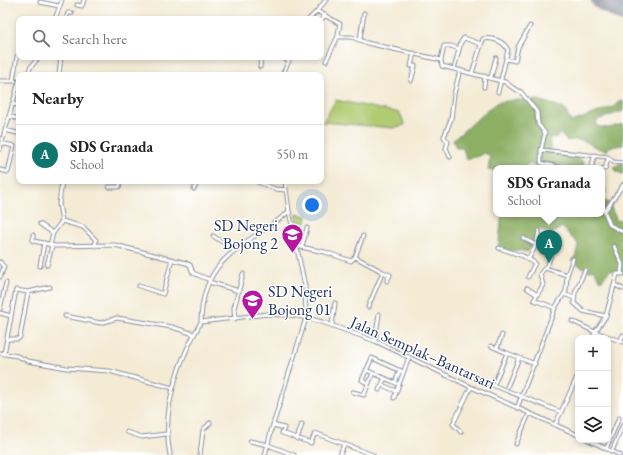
<!DOCTYPE html>
<meta charset="utf-8">
<style>
body{margin:0;font-family:"EB Garamond",serif;background:#f6f6f6;color:#222}
.controls{position:absolute;right:12px;bottom:12px;display:grid;overflow:hidden;border-radius:8px;box-shadow:0 2px 6px #0003}
.controls button{width:36px;height:36px;display:grid;place-items:center;padding:0;border:0;border-bottom:1px solid #e0e0e0;background:#fff;color:#222;font:20px sans-serif}
.you{position:absolute;left:312px;top:205px;width:14px;height:14px;margin:-10px;border:3px solid #fff;border-radius:50%;background:#1a73e8;box-shadow:0 0 0 6px #1a73e833}
.badge{display:grid;place-items:center;width:26px;height:26px;border-radius:50%;background:#0f766e;color:#fff;font-size:13px;font-weight:700}
.pin{position:absolute;translate:-50% -33px;filter:drop-shadow(0 1px 2px #0008)}
.pin::after{content:'';position:absolute;top:21px;width:14px;height:12px;background:inherit;clip-path:polygon(0 0,100% 0,50% 100%)}
.popup{position:absolute;left:493px;top:165px;width:112px;height:52px;box-sizing:border-box;display:grid;place-content:center;border-radius:8px;background:#fff;filter:drop-shadow(0 1px 3px #0005);font-size:13px;white-space:nowrap;color:#767676}
.popup b{font-size:15px;color:#222}
.popup::after{content:'';position:absolute;left:50%;top:100%;margin-left:-8px;border:8px solid transparent;border-top-color:#fff}
.list{margin:0;padding:0;list-style:none}
h2{display:flex;justify-content:space-between;align-items:center;height:52px;margin:0;padding:0 16px;font-size:17px}
h2 small{font-size:13px;font-weight:400;color:#767676}
.list li{display:grid;grid-template-columns:26px 1fr auto;gap:12px;align-items:center;box-sizing:border-box;height:60px;padding:0 16px;border-top:1px solid #e0e0e0}
.list b{display:block;font-size:15px;white-space:nowrap}
.list p{margin:0;font-size:13px;white-space:nowrap;color:#767676}
.list em{font-size:13px;font-style:normal;color:#767676}
.icon{flex:none;width:22px;height:22px;fill:none;stroke:currentColor;stroke-width:2;stroke-linecap:round;stroke-linejoin:round}
.map{position:relative;flex:none;width:623px;height:455px;overflow:hidden}
.search{position:absolute;background:#fff;box-shadow:0 2px 6px #0003;left:16px;top:16px;width:308px;height:44px;display:flex;align-items:center;gap:10px;box-sizing:border-box;padding:0 14px;border-radius:8px;color:#767676;font-size:15px}
.panel{position:absolute;background:#fff;box-shadow:0 2px 6px #0003;left:16px;top:72px;width:308px;height:112px;border-radius:8px}
.map>svg:first-child{display:block}
</style>
<div class="map">
<svg width="623" height="455" viewBox="0 0 623 455">
<rect width="100%" height="100%" fill="#fff"/>
<filter id="ink" filterUnits="userSpaceOnUse"><feTurbulence type="fractalNoise" baseFrequency=".025" numOctaves="2"/><feDisplacementMap in="SourceGraphic" scale="8" xChannelSelector="R" yChannelSelector="G"/><feConvolveMatrix kernelMatrix="1 2 1 2 8 2 1 2 1" color-interpolation-filters="sRGB"/></filter>
<filter id="wash" filterUnits="userSpaceOnUse"><feTurbulence type="fractalNoise" baseFrequency=".012" numOctaves="4" result="noise"/><feDisplacementMap in="SourceGraphic" scale="16" xChannelSelector="R" yChannelSelector="G"/><feGaussianBlur stdDeviation="0.9" result="paint"/><feColorMatrix in="noise" values="0 0 0 0 0 0 0 0 0 0 0 0 0 0 0 0 0 1.4 0 .05"/><feComposite in="paint" operator="in"/></filter>
<g filter="url(#wash)">
<rect width="100%" height="100%" fill="#f4ebd5"/>
<path fill="#b0cb72" stroke="#667d68" d="M336,100L400,113L405,125L393,128L323,122Z
M297,214L307,216L306,223L296,221Z"/>
<path fill="#8caf64" stroke="#546f61" d="M513,100H538L564,108L571,122L613,107L623,100V111L597,120L596,126L608,128L623,124V145L609,147L607,151C588,147 589,137 567,141L560,133L557,137L549,138L551,152L572,155L584,162L583,168H566L559,164L555,168H541L529,163L523,168H496V170H488L490,157L485,153L476,157L466,159L463,148H456L453,140L496,103Z
M621,163H623V174L617,172L614,167Z
M602,187L606,189L603,200L609,203L617,221L623,219V237L620,242L623,247V273L610,270L601,281L593,269L589,271L572,261L576,256L578,244L562,227L551,234L540,229L528,252C517,249 509,252 498,250L502,214H602Z"/>
<g fill="none" stroke-linecap="round" stroke-linejoin="round">
<path stroke="#888d9a" stroke-width="20" d="M601,0L623,12"/>
</g>
</g>
<g filter="url(#ink)">
<g fill="none" stroke-linecap="round" stroke-linejoin="round">
<defs>
<path id="street" d="M40,2L59,6
M77,5L82,6L84,0
M317,11L326,0
M55,19L62,0
M66,19L68,13H72
M309,19L317,11L340,24L338,34L339,37H352L367,43L441,60L442,66L505,82L513,88L521,92L537,112L538,124L545,133L541,150L608,157L613,162L623,163
M321,20L325,15
M360,39L364,13
M281,57L289,61
M506,59L515,61L518,47L530,26
M441,60L444,46H451L459,49
M326,61L338,36
M260,67L261,57
M454,69L461,42L464,38L481,44
M472,73L483,39C492,37 504,41 508,50L498,92
M28,75L30,68L39,57
M59,75L61,57
M282,75L291,57
M491,77L496,58
M0,81H15
M13,81L17,56
M411,81L415,66H411L414,53
M484,87L485,76
M12,104L19,105
M9,116L19,119
M5,130L17,133
M0,149L19,81
M541,150V163L563,168
M450,157L446,148L448,142L444,137L451,119L454,94L460,70
M591,168L595,155
M602,169H605L608,159
M0,170L8,172L14,146L1,143
M258,182L275,189L286,190
M109,187H119L121,181
M194,189L198,181
M602,205L610,225L623,232
M605,211L623,185
M62,221L83,227L96,240L95,246
M40,224L53,233
M539,231L536,245L552,252L548,264L540,274L543,285L534,300L555,308
M33,235V241L44,243
M213,236L235,250
M523,238L536,245L528,260
M50,245L53,233L62,221L59,204L62,181
M296,246L325,252L351,261L355,257L383,272L368,307
M302,246L307,228
M614,246L622,264L621,274
M499,248L523,256L535,263L528,277
M355,257L363,236
M0,262L4,267L0,277
M47,265L52,246
M40,266L44,243L55,246L115,245L186,263L190,265L193,273L210,280
M585,270L575,293L574,303L583,311L606,316
M383,272L390,275L387,281
M567,275L573,259
M209,282L239,291
M615,285L623,289
M139,286L163,294L172,259
M527,288L536,294
M28,292L50,287
M564,294L574,298
M0,309L6,283
M0,313L11,316
M65,316L101,323L117,318L172,327L194,334
M235,319L234,308L243,274
M572,321L595,332L606,316L617,274H623
M201,322C202,275 222,257 259,233C270,226 280,220 289,211
M332,325L335,303
M593,338L595,332L623,342
M375,341L379,314
M620,341L623,335
M491,346L507,353
M497,348L502,335
M0,353L17,356L28,361L67,368L109,371L173,388
M4,354L16,290L28,292L20,337L18,339H7
M366,370L398,384
M472,377L561,412
M495,382L507,353L535,364
M395,383L400,370
M368,384L362,380L372,358L403,372
M382,385L396,391
M507,387L519,358
M379,390L385,378
M353,392L364,395L373,373
M394,398L409,357
M517,408L555,308L566,291L567,275L545,268
M273,425L284,428L282,433L311,443L315,433L373,455
M555,425L578,375
M127,432L142,437L166,434
M461,432L453,424L471,387
M297,439L302,424
M588,440L620,455
M250,441L268,445L294,455
M516,444L529,414
M606,449L619,418
M612,451L623,425
M170,455C161,409 178,362 201,322L268,314L299,316L322,322L375,341L471,387L578,435
M200,455L203,430L210,423
M265,455L272,428L306,318L305,286L289,211L285,181
M340,455L344,444"/>
</defs>
<use href="#street" stroke="#888d9a" stroke-width="5"/>
<use href="#street" stroke="#fff" stroke-width="3"/>
</g>
</g>
<defs>
<symbol id="school-pin" viewBox="-11 -11 22 30"><path d="M0 17L-7.5 6A9.5 9.5 0 1 1 7.5 6Z" fill="#b5179e" stroke="#fff"/><path d="M0-5L7-2L0 1L-7-2ZM-4 1L0 2.5L4 1V4Q0 6-4 4Z" fill="#fff"/></symbol>
</defs>
<g fill-rule="evenodd">
<use href="#school-pin" x="280" y="222" width="25" height="34"/>
<use href="#school-pin" x="240" y="288" width="25" height="34"/>
</g>
<g text-anchor="middle" stroke-width="3" stroke-linejoin="round" paint-order="stroke">
<g font-size="16" fill="#1b2f5e" stroke="#fff" text-anchor="end">
<text x="278" y="231">SD Negeri<tspan x="278" dy="18">Bojong 2</tspan></text>
<text x="268" y="297" text-anchor="start">SD Negeri<tspan x="268" dy="18">Bojong 01</tspan></text>
</g>
<g font-size="16" fill="#1b2f5e" stroke="#fff">
<text transform="translate(423 352) rotate(24)" y="6">Jalan Semplak–Bantarsari</text>
</g>
</g>
</svg>
<div class="controls">
<button>+</button>
<button>−</button>
<button><svg class="icon" aria-label="layers" viewBox="0 0 24 24"><path d="M12 4l9 5-9 5-9-5zM3 14l9 5 9-5"/></svg></button>
</div>
<div class="you"></div>
<div class="pin badge" style="left:549px;top:263px">A</div>
<div class="popup"><b>SDS Granada</b>School</div>
<div class="search"><svg class="icon" aria-label="search" viewBox="0 0 24 24"><circle cx="10" cy="10" r="6"/><path d="M15 15l6 6"/></svg>Search here</div>
<section class="panel">
<h2>Nearby<small></small></h2>
<ul class="list">
<li><span class="badge">A</span><div><b>SDS Granada</b><p>School</p></div><em>550 m</em></li>
</ul>
</section>
</div>
